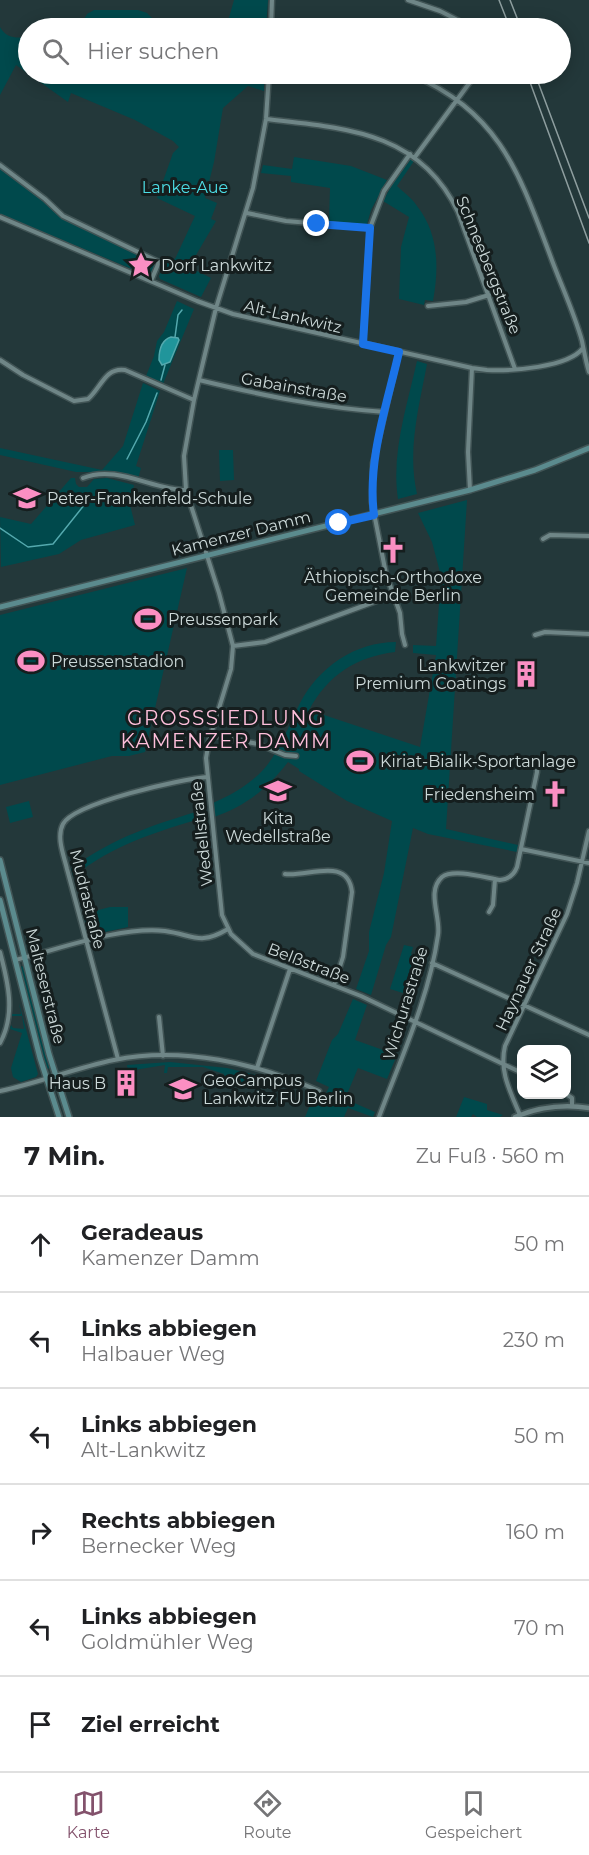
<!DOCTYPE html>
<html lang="de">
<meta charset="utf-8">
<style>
body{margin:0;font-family:Montserrat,sans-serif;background:#f2f2f2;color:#202124}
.controls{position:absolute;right:18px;bottom:18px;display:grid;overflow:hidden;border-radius:12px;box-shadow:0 3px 15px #0003}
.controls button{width:54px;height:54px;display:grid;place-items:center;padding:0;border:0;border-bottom:2px solid #e0e0e0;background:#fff;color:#202124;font:30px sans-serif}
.stop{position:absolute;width:18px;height:18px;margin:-14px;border:4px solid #1a73e8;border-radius:50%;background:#fff}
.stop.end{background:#1a73e8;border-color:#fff;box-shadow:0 2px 6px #0008}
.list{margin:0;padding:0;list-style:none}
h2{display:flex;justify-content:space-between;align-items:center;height:78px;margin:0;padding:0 24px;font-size:26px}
h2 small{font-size:20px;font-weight:400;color:#757577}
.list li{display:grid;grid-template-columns:39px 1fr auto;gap:18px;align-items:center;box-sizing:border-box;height:96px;padding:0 24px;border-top:2px solid #e0e0e0}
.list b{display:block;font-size:22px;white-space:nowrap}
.list p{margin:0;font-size:20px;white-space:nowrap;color:#757577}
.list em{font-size:20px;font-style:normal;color:#757577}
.icon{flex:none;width:33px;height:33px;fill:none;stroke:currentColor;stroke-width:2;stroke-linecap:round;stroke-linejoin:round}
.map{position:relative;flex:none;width:589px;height:1117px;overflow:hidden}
.search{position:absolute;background:#fff;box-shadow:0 3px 15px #0003;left:18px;right:18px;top:18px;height:66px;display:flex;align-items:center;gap:15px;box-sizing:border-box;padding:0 21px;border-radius:33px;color:#757577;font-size:22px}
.sheet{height:654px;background:#fff}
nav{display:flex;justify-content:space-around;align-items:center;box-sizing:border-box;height:84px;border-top:2px solid #e0e0e0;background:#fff;font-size:16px;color:#757577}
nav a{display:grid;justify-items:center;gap:3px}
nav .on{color:#83526c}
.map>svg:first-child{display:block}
</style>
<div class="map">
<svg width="589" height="1117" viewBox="0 0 589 1117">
<rect width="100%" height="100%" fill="#23383a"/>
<path fill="#00494c" d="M234,0H268L266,28H226Z
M94,10H138L147,13L162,28H79L87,14Z
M0,27C7,39 16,38 28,37V74H264V91L248,86L223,108L214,162L205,198L217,203L211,219L216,221L189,267L211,278L201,297L160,279L159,276L169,256L175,259L195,216L157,198L173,153L179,147L173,141L135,120L71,93L68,102L16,65L0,95Z
M294,157L351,166L387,180L371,210L367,224L329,221L330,188L291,182V176L261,173L263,165L292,169Z
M411,159L414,161L397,186C403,192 412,198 417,206C439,234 439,268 433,301L425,300L424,305L399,299L401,247L409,217L383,201L393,183Z
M0,168L45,201L62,218L151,259L155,267L151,277L0,214Z
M177,301L194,309L163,384L146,376L154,356L157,341L164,332Z
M417,361L427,364C419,407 407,450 417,494L398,499C391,453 407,406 417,361Z
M143,383L160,391L136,466L141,468L138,479L108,472H76L0,455V448L102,470L123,446Z
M219,450H233L234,480L220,481Z
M71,478H75L76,484L79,487H87L94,479L107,478L134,485L130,505L135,525L81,540L59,554L1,567L0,517L31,524Z
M467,500L446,829L518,845L517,852L428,834L413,828L391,937L386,945L371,995L356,989L369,951V932L384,873L392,821L347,801L299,771V769L288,762C268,788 246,806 214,817L213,803C234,794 254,782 268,764C282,745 290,723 300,703C319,667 355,642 396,642L395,652C356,657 328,675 309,710L420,747L436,655L413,653V645L436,646L441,576L432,542L418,513Z
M187,568L145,752L129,756H112L0,785V615Z
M29,801L33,817L10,823L6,807Z
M205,809L206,817C156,832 114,844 73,877L71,869C115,836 154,825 205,809Z
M110,907H128V927L91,935L87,933L83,914Z
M404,945L413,947L411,954L414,956L403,993L390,989Z
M24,966L51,1068L46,1069L19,967Z
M353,999L367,1005L355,1040L397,1055L387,1079L358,1068L345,1099L375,1112L373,1117L348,1108L344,1117H305L314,1096L323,1100L329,1087L316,1081L332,1040L338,1034Z
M19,1003L38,1074L36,1077L21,1082L13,1077L11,1068L22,1033L10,1029L11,1025L13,1028L24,1029L22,1016H12V1014H21Z
M170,1062L227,1068L272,1079L270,1085L255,1081L254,1085L241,1083V1080L236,1079L235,1081L223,1079L224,1074L203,1067H168L167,1073H164L165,1065L128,1071L127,1065Z
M464,1097L487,1104V1110L503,1115L500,1117H477L473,1114L471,1117H456Z"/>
<path fill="#20959b" stroke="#54a9ae" stroke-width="1.5" d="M171,337L178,338L179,340L170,362L162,365L159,360C159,350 161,340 171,337Z"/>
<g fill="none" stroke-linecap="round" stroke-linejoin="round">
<path stroke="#54a9ae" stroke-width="1.5" d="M175,337L178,315L182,310
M161,380L165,365
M127,459L146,422L157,393
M0,528L28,547L53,544L89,499"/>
<defs>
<path id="minor" d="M408,0L440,11L473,28
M271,28L272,0
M269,74L266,119L253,188L216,308L194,400L184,456L186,490L219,593L233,646L231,669L209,741L206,758L222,915L231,934L253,954L361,996L522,1073
M410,74C499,112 518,170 550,255C560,283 574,312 582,341C584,351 586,362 589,372
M266,119C344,128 420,131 458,212L515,369
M415,157L476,74
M0,165L45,199L63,216L159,262L151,281
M247,213L286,221L370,228
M0,217L197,301L233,314L472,368L487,370C510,371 568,368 583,348
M428,306L466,302L489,295
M363,344L370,228L384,191L410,154
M399,352L373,463L372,503L386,574L400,613L402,634L405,645
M0,360L23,375L74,401L88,399C101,388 105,367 125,370L194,400
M199,380C261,395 322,408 385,412
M83,478C116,464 153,490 186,490
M470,490L468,452L472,368
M543,539L550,535L589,536
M535,635L545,632L589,634
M233,646L265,642L393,595
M211,735L258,744L285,755L296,756
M521,849L589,863
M285,874C308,877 348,856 352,892L343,957L334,985
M489,912L493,905L495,879
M0,952C8,982 16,1014 0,1043
M15,960C60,949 120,926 165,931C194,935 199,946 228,929
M432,963L589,1035
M159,1017L163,1056
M118,1059L67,869C64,856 56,837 63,824C74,803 181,779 207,777
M257,1068L290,969
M0,1091C39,1083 75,1068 114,1060C182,1046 257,1063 319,1091
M566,1094L572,1098V1106
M520,1115C510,1091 499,1071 505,1046L567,914L577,883L589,831
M379,1117C401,1058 429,998 438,935C441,917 426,891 442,877C454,868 486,878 500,880C509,879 514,875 517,867L537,772L536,759"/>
<path id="tertiary" d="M515,1117C539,1107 563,1104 589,1108"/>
<path id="secondary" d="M0,607L470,490L535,470L589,448
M0,860L49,1054L69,1117
M0,900L40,1058L59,1117"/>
</defs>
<use href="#minor" stroke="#415455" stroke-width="7"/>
<use href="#tertiary" stroke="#415455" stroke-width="8"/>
<use href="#secondary" stroke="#415455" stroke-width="8"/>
<use href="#minor" stroke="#6f8687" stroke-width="4"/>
<use href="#tertiary" stroke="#6f8687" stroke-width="4.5"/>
<use href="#secondary" stroke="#5b8b8e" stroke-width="5"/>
<path stroke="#8e9e9f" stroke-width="1.5" d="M499,0L510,28
M527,74L589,243"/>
<path stroke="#8e9e9f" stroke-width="1.5" d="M510,0L521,28
M535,74L589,218"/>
</g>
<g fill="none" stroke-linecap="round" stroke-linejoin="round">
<path stroke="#1a73e8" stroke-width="8" d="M317,224L370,228L363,344L399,352C387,405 367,460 374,515L339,523"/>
</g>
<defs>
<symbol id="sight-bare" viewBox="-9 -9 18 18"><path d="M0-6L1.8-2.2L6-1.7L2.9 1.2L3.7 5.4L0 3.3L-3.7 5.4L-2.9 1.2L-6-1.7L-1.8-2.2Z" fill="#fb8fc3" stroke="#151e1e" stroke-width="2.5" paint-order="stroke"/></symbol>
<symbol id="school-bare" viewBox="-9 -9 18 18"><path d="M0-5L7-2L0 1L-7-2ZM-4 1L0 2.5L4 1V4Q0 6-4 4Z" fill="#fb8fc3" stroke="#151e1e" stroke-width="2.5" paint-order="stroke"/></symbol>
<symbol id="church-bare" viewBox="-9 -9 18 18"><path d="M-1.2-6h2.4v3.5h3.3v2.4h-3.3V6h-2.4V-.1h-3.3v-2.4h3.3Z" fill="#fb8fc3" stroke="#151e1e" stroke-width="2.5" paint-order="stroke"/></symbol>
<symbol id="stadium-bare" viewBox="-9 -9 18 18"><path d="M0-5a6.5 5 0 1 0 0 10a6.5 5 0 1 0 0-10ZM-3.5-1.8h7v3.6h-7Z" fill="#fb8fc3" stroke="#151e1e" stroke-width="2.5" paint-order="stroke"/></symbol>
<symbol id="building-bare" viewBox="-9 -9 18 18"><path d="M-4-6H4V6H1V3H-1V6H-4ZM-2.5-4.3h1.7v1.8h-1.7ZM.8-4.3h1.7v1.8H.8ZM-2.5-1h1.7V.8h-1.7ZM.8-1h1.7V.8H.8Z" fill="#fb8fc3" stroke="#151e1e" stroke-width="2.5" paint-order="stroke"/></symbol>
<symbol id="university-bare" viewBox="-9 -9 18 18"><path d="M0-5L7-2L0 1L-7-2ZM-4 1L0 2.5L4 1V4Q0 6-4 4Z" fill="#fb8fc3" stroke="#151e1e" stroke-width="2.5" paint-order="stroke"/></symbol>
</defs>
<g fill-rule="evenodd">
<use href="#sight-bare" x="122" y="246" width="38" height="38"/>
<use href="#school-bare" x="8" y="479" width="38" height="38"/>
<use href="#church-bare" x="374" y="531" width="38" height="38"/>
<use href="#stadium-bare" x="129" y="600" width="38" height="38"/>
<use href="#stadium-bare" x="12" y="642" width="38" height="38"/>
<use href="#building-bare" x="507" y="655" width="38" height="38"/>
<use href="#stadium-bare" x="341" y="742" width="38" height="38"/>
<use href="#school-bare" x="259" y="772" width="38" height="38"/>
<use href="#church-bare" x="536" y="775" width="38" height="38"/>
<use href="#building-bare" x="107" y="1064" width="38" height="38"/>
<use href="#university-bare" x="164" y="1070" width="38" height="38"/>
</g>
<g text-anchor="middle" stroke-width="6" stroke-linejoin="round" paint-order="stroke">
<g font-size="16" fill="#4ddee6" stroke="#151e1e">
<text x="185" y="193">Lanke-Aue</text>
</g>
<g font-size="16" fill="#ccd9d9" stroke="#151e1e" text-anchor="start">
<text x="161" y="271">Dorf Lankwitz</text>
<text x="47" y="504">Peter-Frankenfeld-Schule</text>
<text x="393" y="583" text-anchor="middle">Äthiopisch-Orthodoxe<tspan x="393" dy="18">Gemeinde Berlin</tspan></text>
<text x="168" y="625">Preussenpark</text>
<text x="51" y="667">Preussenstadion</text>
<text x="506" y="671" text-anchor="end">Lankwitzer<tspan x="506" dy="18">Premium Coatings</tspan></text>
<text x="380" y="767">Kiriat-Bialik-Sportanlage</text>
<text x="535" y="800" text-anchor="end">Friedensheim</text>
<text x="278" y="824" text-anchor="middle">Kita<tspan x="278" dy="18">Wedellstraße</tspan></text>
<text x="203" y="1086">GeoCampus<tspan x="203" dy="18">Lankwitz FU Berlin</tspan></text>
<text x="106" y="1089" text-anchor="end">Haus B</text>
</g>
<g font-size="16" fill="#ccd9d9" stroke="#151e1e">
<text transform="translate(489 265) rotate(68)" y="6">Schneebergstraße</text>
<text transform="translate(293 316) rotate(13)" y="6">Alt-Lankwitz</text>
<text transform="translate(294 387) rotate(10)" y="6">Gabainstraße</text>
<text transform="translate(241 533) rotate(-14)" y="6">Kamenzer Damm</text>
<text transform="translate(201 834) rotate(-96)" y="6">Wedellstraße</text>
<text transform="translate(88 899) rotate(76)" y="6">Mudrastraße</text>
<text transform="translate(309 963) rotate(21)" y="6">Belßstraße</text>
<text transform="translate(528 969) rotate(-65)" y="6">Haynauer Straße</text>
<text transform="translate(46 986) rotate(76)" y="6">Malteserstraße</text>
<text transform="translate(405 1003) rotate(-73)" y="6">Wichurastraße</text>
</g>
<g font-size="20" letter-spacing="1.5" fill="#febfdb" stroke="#151e1e">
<text x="226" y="725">GROSSSIEDLUNG<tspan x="226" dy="23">KAMENZER DAMM</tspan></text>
</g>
</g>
</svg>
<div class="controls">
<button><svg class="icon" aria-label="layers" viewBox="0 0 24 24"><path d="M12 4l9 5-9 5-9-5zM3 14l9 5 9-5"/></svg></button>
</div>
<div class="stop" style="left:339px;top:523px"></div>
<div class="stop end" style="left:317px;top:224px"></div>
<div class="search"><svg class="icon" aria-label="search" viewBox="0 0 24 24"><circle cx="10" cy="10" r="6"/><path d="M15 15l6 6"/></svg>Hier suchen</div>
</div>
<section class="sheet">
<h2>7 Min.<small>Zu Fuß · 560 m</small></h2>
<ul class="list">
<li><svg class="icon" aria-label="ahead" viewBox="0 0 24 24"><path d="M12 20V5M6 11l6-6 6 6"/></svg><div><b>Geradeaus</b><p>Kamenzer Damm</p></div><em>50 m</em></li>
<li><svg class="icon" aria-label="left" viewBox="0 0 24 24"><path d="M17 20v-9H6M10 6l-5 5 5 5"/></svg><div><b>Links abbiegen</b><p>Halbauer Weg</p></div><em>230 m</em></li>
<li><svg class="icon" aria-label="left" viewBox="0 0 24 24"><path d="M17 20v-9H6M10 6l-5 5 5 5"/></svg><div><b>Links abbiegen</b><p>Alt-Lankwitz</p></div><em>50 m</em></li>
<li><svg class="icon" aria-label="right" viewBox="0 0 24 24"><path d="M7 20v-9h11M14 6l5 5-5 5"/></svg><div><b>Rechts abbiegen</b><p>Bernecker Weg</p></div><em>160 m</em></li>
<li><svg class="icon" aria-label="left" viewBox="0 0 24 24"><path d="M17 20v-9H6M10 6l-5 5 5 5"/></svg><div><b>Links abbiegen</b><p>Goldmühler Weg</p></div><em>70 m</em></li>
<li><svg class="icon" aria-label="arrive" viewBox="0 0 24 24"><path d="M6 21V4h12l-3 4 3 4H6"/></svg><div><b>Ziel erreicht</b></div></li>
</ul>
</section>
<nav>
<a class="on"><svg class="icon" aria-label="map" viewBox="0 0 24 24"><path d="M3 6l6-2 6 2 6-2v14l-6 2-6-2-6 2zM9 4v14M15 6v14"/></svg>Karte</a>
<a><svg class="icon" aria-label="directions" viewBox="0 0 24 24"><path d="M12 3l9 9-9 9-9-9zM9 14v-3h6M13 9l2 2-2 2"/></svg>Route</a>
<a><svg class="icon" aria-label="saved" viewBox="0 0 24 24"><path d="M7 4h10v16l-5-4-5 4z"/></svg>Gespeichert</a>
</nav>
